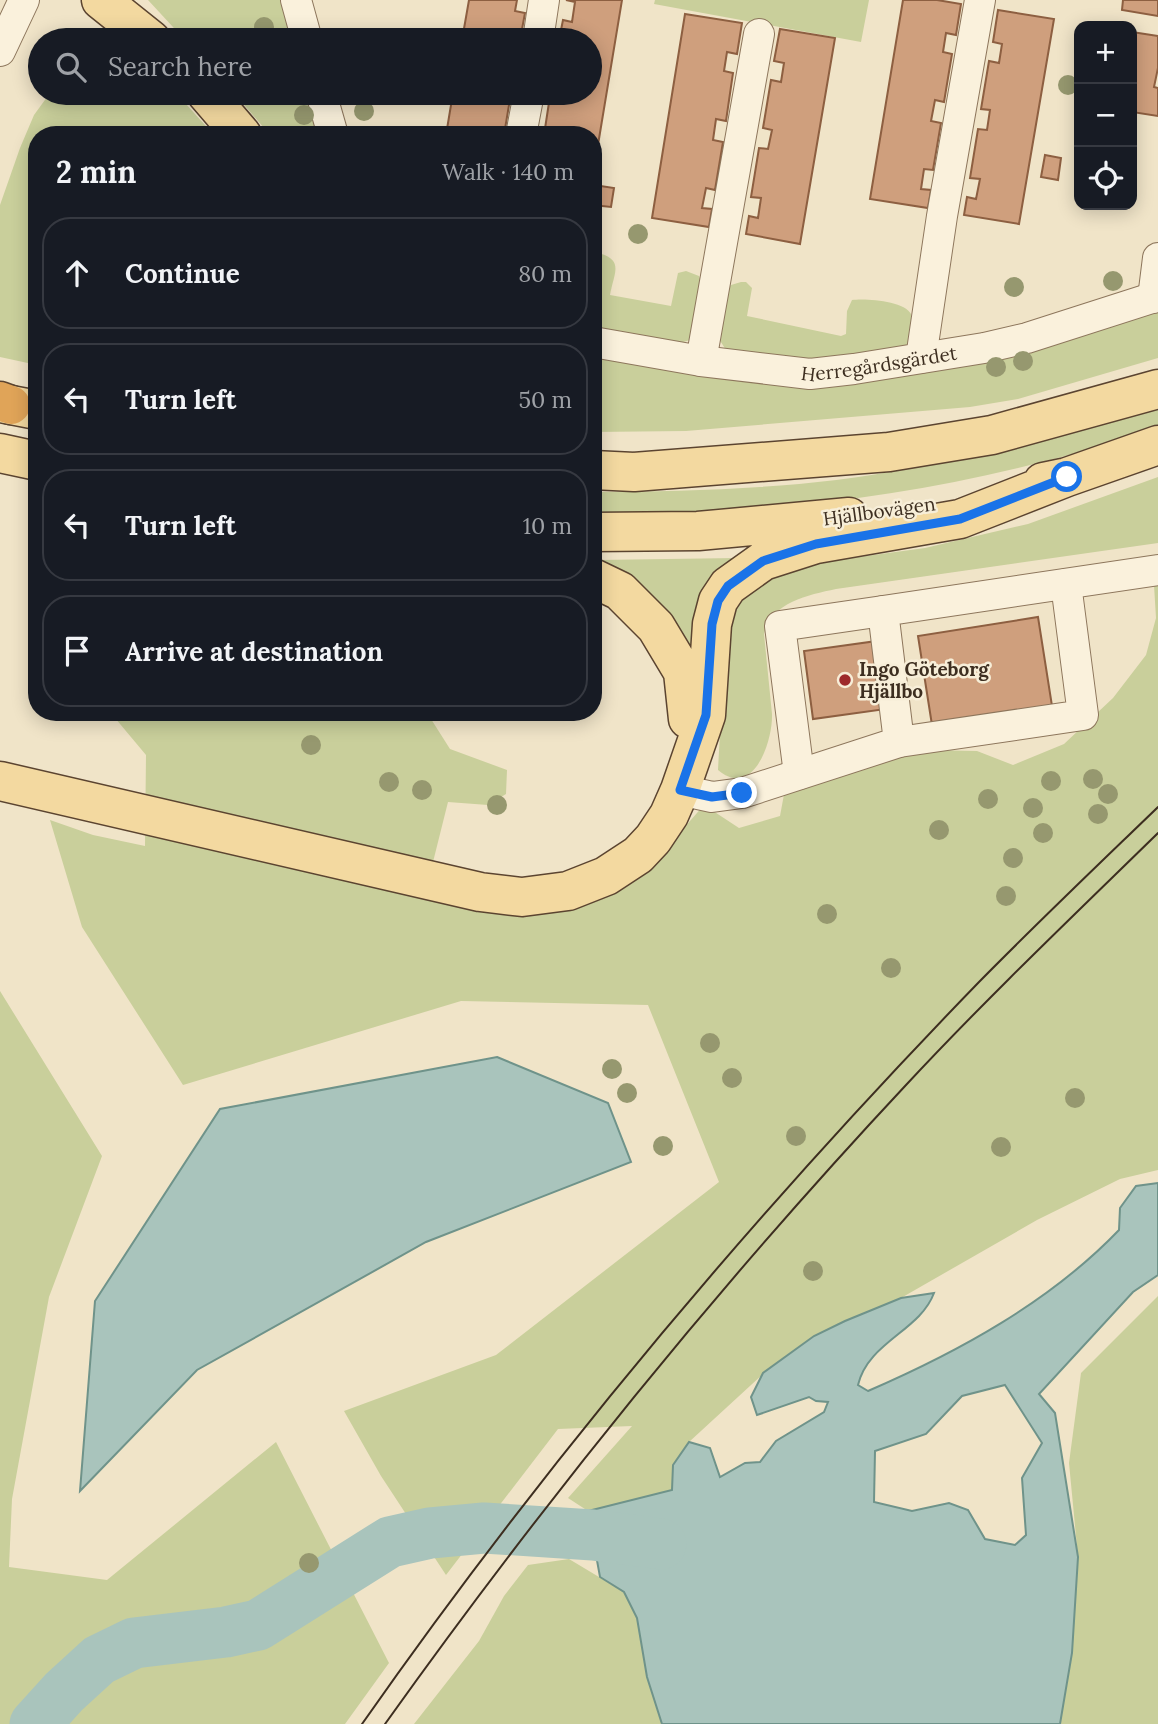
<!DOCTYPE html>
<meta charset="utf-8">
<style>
body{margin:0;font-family:Lora,serif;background:#242831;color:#f1f3f6}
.controls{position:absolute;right:21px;top:21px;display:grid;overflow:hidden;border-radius:14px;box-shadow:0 4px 18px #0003}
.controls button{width:63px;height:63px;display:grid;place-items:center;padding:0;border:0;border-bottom:2px solid #363941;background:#171b24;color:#f1f3f6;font:35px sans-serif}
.stop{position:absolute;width:21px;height:21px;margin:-16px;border:5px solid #1a73e8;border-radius:50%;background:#fff}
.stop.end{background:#1a73e8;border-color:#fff;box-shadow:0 2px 7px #0008}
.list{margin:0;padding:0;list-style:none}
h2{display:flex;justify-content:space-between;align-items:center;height:91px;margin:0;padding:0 28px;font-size:30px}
h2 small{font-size:23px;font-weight:400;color:#9ea1a6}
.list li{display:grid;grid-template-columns:46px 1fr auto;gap:21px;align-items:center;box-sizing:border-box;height:112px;margin:0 14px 14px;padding:0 14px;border:2px solid #363941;border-radius:28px}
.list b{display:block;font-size:26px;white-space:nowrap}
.list em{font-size:23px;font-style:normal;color:#9ea1a6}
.icon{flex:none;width:38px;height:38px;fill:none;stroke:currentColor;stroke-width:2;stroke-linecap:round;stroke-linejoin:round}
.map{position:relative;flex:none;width:1158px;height:1724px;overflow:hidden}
.search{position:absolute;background:#171b24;box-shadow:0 4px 18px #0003;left:28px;top:28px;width:574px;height:77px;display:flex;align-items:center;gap:18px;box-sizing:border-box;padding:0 24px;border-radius:38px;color:#9ea1a6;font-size:26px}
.panel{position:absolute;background:#171b24;box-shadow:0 4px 18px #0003;left:28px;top:126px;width:574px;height:595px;border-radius:28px}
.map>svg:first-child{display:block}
</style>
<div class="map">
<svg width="1158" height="1724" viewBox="0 0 1158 1724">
<rect width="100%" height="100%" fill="#f0e4c8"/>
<path fill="#c9cf9b" d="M148,0H280L292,40H185Z
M655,0H869L861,42L654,4Z
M50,93H176L214,135H37V365L0,357V205L20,148L34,115Z
M234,93H307L319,135H270Z
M593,252C626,258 614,272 610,295L671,306L678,273L686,271L699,276L702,285L690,340L680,343L593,329Z
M741,282H746L752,288L747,316L841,336L846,334L847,311L852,300C865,298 905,301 911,314C913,319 911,326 910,331C909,338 910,341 905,346L810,361L726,350L719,339L728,289L731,285Z
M1158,307V358L1018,399L970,407L686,431L593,432V355L741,381Z
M1158,407V427C1019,476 862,504 715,512C675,514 634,513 593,514V492C699,491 806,489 910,468C993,451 1076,427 1158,407Z
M1158,477V543L836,589C808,595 772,602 764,634L772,714C773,740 754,800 718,770L726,620L755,582L822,562L925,548L1028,524Z
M736,558L695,629L690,651L598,560Z
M1158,573V1170L1120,1179L1037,1220L901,1298L845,1321L814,1336L763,1374L689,1442L673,1465V1490L588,1511L568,1498L632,1426L558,1429L446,1575L381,1476L344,1411L496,1355L719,1182L648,1005L461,1001L183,1085L82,927L50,820L93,835L145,846L146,755L110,712H433L431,719L450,749L507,770L506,794L488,805L448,802L429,878L515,896L661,854L704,805L739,828L780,816L785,789L927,750L977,751L1013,765L1064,744L1113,698L1146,655L1156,618L1154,585Z
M0,991L102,1156L49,1297L12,1499L9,1567L107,1580L276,1442L389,1663L345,1724H0Z
M1158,1296V1724H1060L1072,1653L1078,1557L1069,1463L1081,1373Z
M569,1559L624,1592L637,1618L647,1677L662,1724H414L479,1641L504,1596L528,1565Z"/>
<path fill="#a9c4bc" stroke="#6f938a" stroke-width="2" fill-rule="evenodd" d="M497,1057L608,1103L631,1162L426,1242L197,1370L80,1491L95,1301L220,1109Z
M1158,1183V1275L1133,1292L1039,1394L1055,1413L1078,1557L1072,1653L1060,1724H662L647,1677L637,1618L624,1592L600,1577L588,1511L672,1490L673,1465L689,1442L710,1448L720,1477L745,1463L760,1462L776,1441L824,1412L828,1402L816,1401L809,1397L757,1415L751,1397L763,1373L814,1336L845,1321L901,1298L934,1293C920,1331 868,1342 858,1385L868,1391C958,1352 1050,1302 1119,1230L1120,1208L1136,1186ZM1005,1385L1042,1443L1022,1478L1026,1535L1015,1545L985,1539L968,1510L949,1503L912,1511L874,1502L875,1451L926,1434L962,1396Z"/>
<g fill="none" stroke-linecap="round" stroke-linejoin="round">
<path stroke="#a9c4bc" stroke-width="51" d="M35,1724L64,1692L99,1660L134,1643L226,1632L258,1625L390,1542L430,1533L484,1528L593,1535L661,1544"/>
</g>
<path fill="#cf9f7d" stroke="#8d5f41" stroke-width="2" d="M469,0H517L515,11L525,13L520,40H462Z
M566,0H622L593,175V135H544L550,96L560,98L561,93H590V40H559L563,20L572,22L575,2Z
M903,0H937L961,4L956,35L946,33L943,52L952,54L944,102L935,100L931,121L941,123L933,170L924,169L921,189L931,190L928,208L870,199Z
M1123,0H1158V16L1122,10Z
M998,10L1054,19L1019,224L964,215L967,197L976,199L980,179L970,178L978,129L987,130L990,110L981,109L989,61L999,63L1002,44L993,42Z
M685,14L742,23L737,54L727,52L724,71L733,73L726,121L716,119L713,140L723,142L715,190L706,188L702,208L712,209L709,227L652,218Z
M780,29L835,38L800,244L746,234L749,216L758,218L761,198L751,197L759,148L768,149L772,130L763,128L771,80L781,82L784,63L774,61Z
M1132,32L1158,36V68L1154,87L1158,88V116L1132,112Z
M453,93H511L504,135H446Z
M1045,155L1061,158L1058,180L1041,177Z
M594,185L614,188L611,207L593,205Z
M1038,617L1052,706L932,725L918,636Z
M877,641L886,709L813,719L804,651Z"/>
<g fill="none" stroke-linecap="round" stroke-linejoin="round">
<defs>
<g id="minor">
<path d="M296,0L307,40"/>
<path d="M538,40L544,0"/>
<path d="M0,51L24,0"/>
<path d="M321,93L333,135"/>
<path d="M521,135L529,93"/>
<path d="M1153,298L1158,258"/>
<path id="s1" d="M593,342L701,361L810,374L854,369L984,348L1027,338L1158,296"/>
<path d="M921,358L942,216L980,0"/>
<path d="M701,361L759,34"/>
<path d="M899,742L1083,715L1066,584"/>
<path d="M799,774L780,626L883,611"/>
<path d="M680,790L712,797L742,793L899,742L883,611L1158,570"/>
</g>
<path id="major" d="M101,0L151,40
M206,93L242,135
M0,403L37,410
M0,453L37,461
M593,470L634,472L889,452L992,435L1158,389
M1043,482L1067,477L1158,445
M593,532L698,531L849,517
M593,578L620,591L656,627L683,672L688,719
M0,781L480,892L522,897L568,891L606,876L638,855L653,839L669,815L680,790L706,715L712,624L718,601L728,586L763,561L816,544L960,519L1067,477"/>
<path id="highway" d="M0,401L11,405"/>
</defs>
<use href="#minor" stroke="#8d765c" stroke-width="32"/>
<use href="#major" stroke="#5b4430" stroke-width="41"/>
<use href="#highway" stroke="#5b4430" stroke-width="41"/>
<use href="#minor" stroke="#faf1dc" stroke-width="30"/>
<use href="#major" stroke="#f3d9a0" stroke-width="38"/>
<use href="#highway" stroke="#e0a458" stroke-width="38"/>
<path stroke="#3d2e20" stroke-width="2" d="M362,1724C547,1460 755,1213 979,982C1037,923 1098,865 1158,807
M385,1724C545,1500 718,1286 906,1085C987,998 1073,916 1158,833"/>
</g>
<g fill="#96986f">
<circle cx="264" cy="27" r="10"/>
<circle cx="1068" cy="85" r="10"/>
<circle cx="364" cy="111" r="10"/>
<circle cx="304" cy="115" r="10"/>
<circle cx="638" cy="234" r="10"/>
<circle cx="1113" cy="281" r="10"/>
<circle cx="1014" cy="287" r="10"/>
<circle cx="1023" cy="361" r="10"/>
<circle cx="996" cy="367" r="10"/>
<circle cx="311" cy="745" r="10"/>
<circle cx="1093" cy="779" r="10"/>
<circle cx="1051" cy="781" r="10"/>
<circle cx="389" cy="782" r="10"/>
<circle cx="422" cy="790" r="10"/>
<circle cx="1108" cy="794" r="10"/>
<circle cx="988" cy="799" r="10"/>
<circle cx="497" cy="805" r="10"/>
<circle cx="1033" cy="808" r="10"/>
<circle cx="1098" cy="814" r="10"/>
<circle cx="939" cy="830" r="10"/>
<circle cx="1043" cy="833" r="10"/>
<circle cx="1013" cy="858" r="10"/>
<circle cx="1006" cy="896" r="10"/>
<circle cx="827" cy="914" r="10"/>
<circle cx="891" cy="968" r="10"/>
<circle cx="710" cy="1043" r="10"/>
<circle cx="612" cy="1069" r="10"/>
<circle cx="732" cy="1078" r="10"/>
<circle cx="627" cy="1093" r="10"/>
<circle cx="1075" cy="1098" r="10"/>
<circle cx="796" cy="1136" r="10"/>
<circle cx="663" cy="1146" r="10"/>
<circle cx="1001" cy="1147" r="10"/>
<circle cx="813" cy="1271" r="10"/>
<circle cx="309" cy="1563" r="10"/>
</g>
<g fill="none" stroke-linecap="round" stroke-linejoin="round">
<path stroke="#1a73e8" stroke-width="9" d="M742,793L712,797L680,790L706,715L712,624L718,601L728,586L763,561L816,544L960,519L1067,477"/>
</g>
<circle fill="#9e2a2b" stroke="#f7eed8" stroke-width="2.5" cx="845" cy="680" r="7"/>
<g text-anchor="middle" stroke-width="5" stroke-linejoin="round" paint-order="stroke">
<g font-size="19" fill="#3d2e20" stroke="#f7eed8">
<text dy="7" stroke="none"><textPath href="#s1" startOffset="289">Herregårdsgärdet</textPath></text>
<text transform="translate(879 511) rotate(-8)" y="7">Hjällbovägen</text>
</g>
<g font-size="19" font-weight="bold" fill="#3d2e20" stroke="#f7eed8" text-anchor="start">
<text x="859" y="676">Ingo Göteborg<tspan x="859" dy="22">Hjällbo</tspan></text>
</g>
</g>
</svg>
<div class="controls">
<button>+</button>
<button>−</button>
<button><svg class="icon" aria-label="locate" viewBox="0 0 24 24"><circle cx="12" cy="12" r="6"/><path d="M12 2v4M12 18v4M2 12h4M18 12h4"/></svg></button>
</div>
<div class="stop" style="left:1067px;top:477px"></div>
<div class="stop end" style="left:742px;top:793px"></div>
<div class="search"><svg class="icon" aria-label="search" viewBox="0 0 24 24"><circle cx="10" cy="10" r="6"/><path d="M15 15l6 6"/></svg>Search here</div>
<section class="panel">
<h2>2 min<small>Walk · 140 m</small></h2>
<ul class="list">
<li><svg class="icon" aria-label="ahead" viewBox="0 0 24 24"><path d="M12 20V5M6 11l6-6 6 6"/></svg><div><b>Continue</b></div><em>80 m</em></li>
<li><svg class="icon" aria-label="left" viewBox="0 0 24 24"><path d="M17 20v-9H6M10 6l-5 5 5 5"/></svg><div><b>Turn left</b></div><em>50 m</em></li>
<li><svg class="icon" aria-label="left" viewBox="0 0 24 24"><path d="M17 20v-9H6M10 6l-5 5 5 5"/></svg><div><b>Turn left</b></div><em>10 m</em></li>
<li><svg class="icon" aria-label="arrive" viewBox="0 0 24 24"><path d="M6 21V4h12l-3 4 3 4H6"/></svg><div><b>Arrive at destination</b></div></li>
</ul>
</section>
</div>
